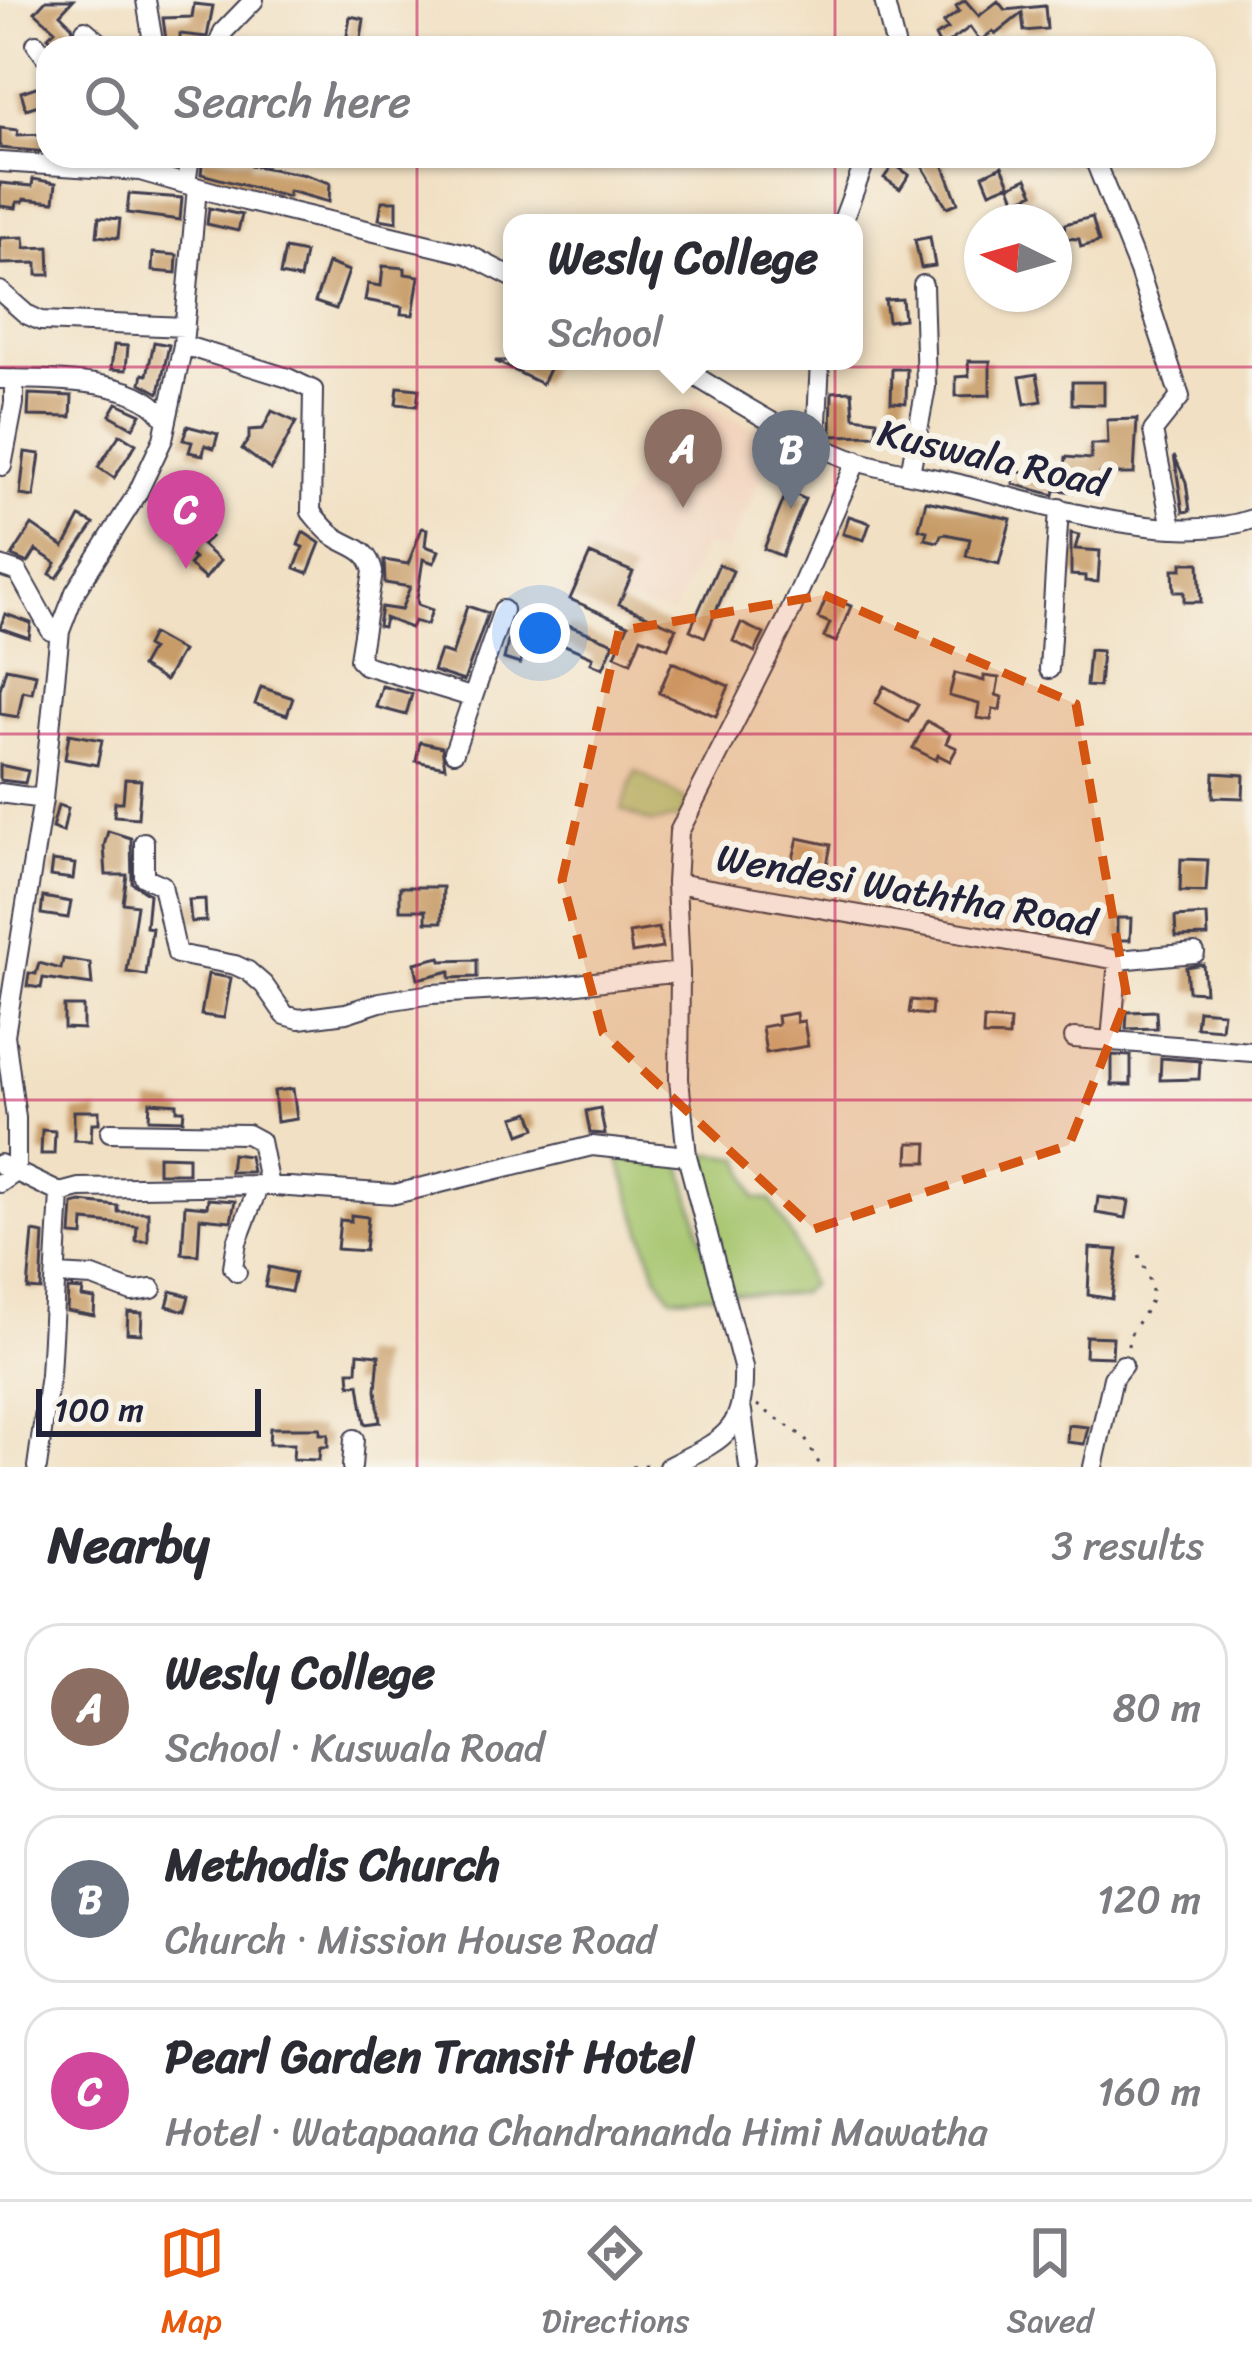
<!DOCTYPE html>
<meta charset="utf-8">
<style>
body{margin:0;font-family:Sriracha,sans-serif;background:#f2f2f3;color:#2b2b33}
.compass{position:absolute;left:964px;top:204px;width:108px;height:108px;border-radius:50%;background:#fff;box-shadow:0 3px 9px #0004;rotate:275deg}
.scale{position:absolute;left:36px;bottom:30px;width:225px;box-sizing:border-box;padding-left:12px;border:6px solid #22223b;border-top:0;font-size:33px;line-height:42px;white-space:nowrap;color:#22223b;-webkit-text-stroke:9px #f7f3e8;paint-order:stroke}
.you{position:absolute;left:540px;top:633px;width:42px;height:42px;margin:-30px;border:9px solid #fff;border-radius:50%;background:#1a73e8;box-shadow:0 0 0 18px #1a73e833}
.badge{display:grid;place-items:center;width:78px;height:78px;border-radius:50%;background:#ea580c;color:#fff;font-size:39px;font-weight:700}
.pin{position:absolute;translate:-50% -99px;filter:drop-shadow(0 3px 6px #0008)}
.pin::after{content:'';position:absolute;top:63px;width:42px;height:36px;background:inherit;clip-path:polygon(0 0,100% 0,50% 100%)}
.popup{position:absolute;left:503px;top:214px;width:360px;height:156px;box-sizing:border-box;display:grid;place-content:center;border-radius:24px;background:#fff;filter:drop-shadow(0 3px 9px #0005);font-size:39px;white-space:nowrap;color:#7c7c81}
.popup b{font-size:45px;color:#2b2b33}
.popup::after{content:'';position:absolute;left:50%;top:100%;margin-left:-24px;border:24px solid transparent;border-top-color:#fff}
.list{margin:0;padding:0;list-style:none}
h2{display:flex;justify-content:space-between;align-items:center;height:156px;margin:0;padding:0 48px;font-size:51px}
h2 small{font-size:39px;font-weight:400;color:#7c7c81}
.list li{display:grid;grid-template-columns:78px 1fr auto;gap:36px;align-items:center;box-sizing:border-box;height:168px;margin:0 24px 24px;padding:0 24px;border:3px solid #e1e1e2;border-radius:36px}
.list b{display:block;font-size:45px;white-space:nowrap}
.list p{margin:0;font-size:39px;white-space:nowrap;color:#7c7c81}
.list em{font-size:39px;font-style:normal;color:#7c7c81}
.icon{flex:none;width:66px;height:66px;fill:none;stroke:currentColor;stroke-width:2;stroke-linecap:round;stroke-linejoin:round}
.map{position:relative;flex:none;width:1252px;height:1467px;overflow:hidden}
.search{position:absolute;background:#fff;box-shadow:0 3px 9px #0004;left:36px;right:36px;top:36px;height:132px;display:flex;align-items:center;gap:30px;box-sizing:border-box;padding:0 42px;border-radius:36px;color:#7c7c81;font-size:45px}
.sheet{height:732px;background:#fff}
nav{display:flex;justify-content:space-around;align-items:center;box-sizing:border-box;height:168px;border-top:3px solid #e1e1e2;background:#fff;font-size:33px;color:#7c7c81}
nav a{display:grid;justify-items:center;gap:6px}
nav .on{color:#ea580c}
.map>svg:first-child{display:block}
</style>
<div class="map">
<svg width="1252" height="1467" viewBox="0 0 1252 1467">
<rect width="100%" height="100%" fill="#f7f3e8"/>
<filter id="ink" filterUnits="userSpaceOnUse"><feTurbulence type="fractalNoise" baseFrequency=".00833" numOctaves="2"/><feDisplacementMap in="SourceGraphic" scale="24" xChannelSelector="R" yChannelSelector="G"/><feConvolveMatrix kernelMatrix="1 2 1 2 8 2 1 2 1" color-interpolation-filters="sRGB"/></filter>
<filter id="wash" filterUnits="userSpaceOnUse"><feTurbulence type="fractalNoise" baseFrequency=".004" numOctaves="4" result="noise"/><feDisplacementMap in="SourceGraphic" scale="48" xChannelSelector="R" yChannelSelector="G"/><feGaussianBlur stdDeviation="2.7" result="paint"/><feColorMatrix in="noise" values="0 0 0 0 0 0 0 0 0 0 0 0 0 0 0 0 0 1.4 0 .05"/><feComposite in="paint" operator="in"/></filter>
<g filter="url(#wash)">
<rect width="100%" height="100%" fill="#f1e0c3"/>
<path fill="#f2d4be" d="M697,399L780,442L727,550L705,546L673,614L629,602L617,624L562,600L591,543Z"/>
<path fill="#a5c56d" stroke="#647454" stroke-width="3" d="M636,771L688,801L680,818L652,823L621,810Z
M617,1153L681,1161L717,1294L671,1297L656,1274Z
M714,1154L741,1158L755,1198L771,1200L794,1241L810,1285L800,1293L774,1295L725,1292L692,1156Z"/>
<g id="blocks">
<path fill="#c79c67" d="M46,0H73L60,14L72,26L75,39L67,48H60L48,37L55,30L35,12Z
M965,0L979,16L998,1L1005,10L1045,6L1047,29L1024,31L1022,13L996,34L993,31L980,41L970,27L941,48L935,36L948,29L943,23L959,11L956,6Z
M194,4L213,6L207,37L180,34V48H167L163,18L192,17Z
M350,16L364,19L360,45L346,42Z
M48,83V102L26,109L21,92Z
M0,128L18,130L17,135L48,134V152L0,148Z
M203,156L235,159L251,161L250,165L306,175L330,183L329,202L289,191L288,197L201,174Z
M916,156H956L943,164L958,203L947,207Z
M894,164L909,175L900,189L884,178Z
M1002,166L1010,184L990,192L983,175Z
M1027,178L1034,193L1016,201L1010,186Z
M33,179L56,183L54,202L24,199L23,202H17L16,208L0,206V183L32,186Z
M129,194L182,198L180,220L127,213Z
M382,201H397V222L379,219Z
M209,208L242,215L238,231L207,224Z
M99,217L120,219L118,238L97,236Z
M1092,217L1099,242L1081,247L1079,239L1063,238L1065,224Z
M24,237L25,248L49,247L50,275H37V263L0,264V238Z
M930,237L935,266L921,268L915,240Z
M285,249L305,253L300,279L280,275Z
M153,253L177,255L176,273L152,271Z
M328,263L349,271L336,309L315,302Z
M383,266L405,268V274L419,276L413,315L401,314L402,307L365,300L368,284L381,286Z
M902,299L904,319L888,321L885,300Z
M154,342L169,345L159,393L141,383L143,374L147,375Z
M114,345L128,346L126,370L111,369Z
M495,361H538L550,367L542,384Z
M968,361H990V395L956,396V377L969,376Z
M892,369H907L906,403L891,402Z
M1037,374L1042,401L1025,404L1020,377Z
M1072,382H1104V405L1072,404Z
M398,387L419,389L417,406L396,404Z
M852,391L854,417L877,420L876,435L831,436L832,392Z
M29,394L72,396L71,417L28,416Z
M117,403L141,414L133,428L110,415Z
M272,411L296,422L271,470L242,449L249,439V430L263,429Z
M1137,419L1134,474H1100L1102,494L1055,490L1054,495L1013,484L1015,471L1030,474L1029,477L1064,478L1066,457L1091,459V444H1108L1107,420Z
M187,426L218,434L214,448L205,445L203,455L189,452L192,442L183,440Z
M120,434L136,444L114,478L98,467Z
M25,452L40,454L34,497L20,495Z
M1174,455L1186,482L1190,511L1183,512Z
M787,491L805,499L782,556L764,549Z
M926,501L1011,519L999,564L966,556L970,539L945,534L941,535L938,542L925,539L927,531L919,529Z
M849,516L870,523L864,540L843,534Z
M80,517L94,524L57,578L50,574L56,563L36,550L28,563L12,556L32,525L64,547Z
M197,526L210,537L202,545L220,561L205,579L189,565L194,559L179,546Z
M422,528L427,529L425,546L439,551L434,563L423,559L417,599L418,605L432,610L427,625L414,621L411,628L385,618L383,627L378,626L381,607L401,610L410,587L385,583L384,560L408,564Z
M303,532L320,543L308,573L295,568L303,547L298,545Z
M1071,533L1079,535L1075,549L1100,551L1098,582L1085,581V576L1071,575Z
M590,554L633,572L619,604L676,628L668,648L641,637L631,662L615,655L628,625L570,599Z
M1182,563H1199L1201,602H1184V592H1174L1173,569H1182Z
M719,564L733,571L705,637L690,630Z
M827,596L851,606L836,642L824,637L830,623L818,618Z
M467,606L488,613L464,681L433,671L440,651L452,655Z
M5,614L31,623L29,638L0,628Z
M741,623L764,634L755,652L733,641Z
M568,625L614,643L603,668L591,663L593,657L560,643Z
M511,628L529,633L520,664L504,659Z
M152,634L182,651L165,681L141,667L151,649L146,646Z
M1089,650L1102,651L1099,687L1086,686Z
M672,662L729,686L716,716L659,693Z
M6,668L36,674L32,693L23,691L18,717L0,714V689Z
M955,673L984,681V676L999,678L996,695L1002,697L1000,710L993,709L991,720L977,718L979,704L949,696Z
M382,686L412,694L406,715L376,707Z
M884,686L918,705L908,722L875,703Z
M261,687L293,698L287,715L255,704Z
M927,721L950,734L946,743L957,748L950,761L938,755L936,760L913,748Z
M69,734L102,740L97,765L65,759Z
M420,742L442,747L445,767L416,761Z
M0,765L28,771L25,783L0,780Z
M1214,773L1244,775L1243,798L1213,797Z
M125,779L141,780L138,818L114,816L115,802H123Z
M58,805L68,808L63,832L52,828Z
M108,831L131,838L132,883L149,894L146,927L152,928L146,975L127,972L137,905L123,903L127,875H106L104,846Z
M798,838L831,845L825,875L791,868Z
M1181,859L1208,860L1206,892L1180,891Z
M52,861L75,864L73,879L50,876Z
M400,887H443L442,922H426V910H400Z
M43,897L71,902L68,918L41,914Z
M205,899L206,921L191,922L189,900Z
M1207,915L1208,936L1176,937L1175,917Z
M1117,918H1131L1130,940H1117Z
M659,928L662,948L632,953L629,933Z
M440,957L441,961L477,960V977L450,978V971L418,979L415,963Z
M63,959L90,963L92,985L43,978L41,988L27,986L29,973L36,974L39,963L61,969Z
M1203,964L1205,992L1188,991L1186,967Z
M208,974L231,978L224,1018L201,1015Z
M911,1000L932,1002L931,1015L909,1013Z
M64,1006H83V1029L64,1028Z
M1198,1010L1223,1012L1221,1029L1196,1027Z
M1156,1011L1157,1028L1126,1029L1127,1012Z
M796,1013L797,1022L804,1021L808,1046L766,1053L762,1027L778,1024L777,1016Z
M984,1019L1010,1021L1009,1037L983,1036Z
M1112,1055L1131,1056V1085H1112Z
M1161,1058L1200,1061L1199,1079L1160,1080Z
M293,1089L297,1119L277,1122L274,1091Z
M150,1102L177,1104V1110H184L183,1120L149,1119Z
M600,1108L605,1134L590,1133L586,1111Z
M74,1111H99V1123H92L91,1141L74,1140Z
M530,1112L536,1128L520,1134L514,1117Z
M42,1130L55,1131L54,1154H41Z
M909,1143H928L927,1162H908Z
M232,1154L249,1156L252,1172H230Z
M158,1156L188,1157V1173H158Z
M1098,1197L1129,1201L1126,1218L1096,1213Z
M208,1199L235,1201L231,1221L200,1218L198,1255L182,1254L185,1205L207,1207Z
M81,1202L118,1206V1212H148V1241H136L137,1226L84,1221L83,1236L71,1235L73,1204Z
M351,1215L368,1217L365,1251L337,1249L340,1220L351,1221Z
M33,1232L44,1234L41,1290L28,1289Z
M1090,1248L1118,1250L1112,1299L1088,1295Z
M269,1267L295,1273L291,1292L265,1287Z
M68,1289L83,1290L82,1297L95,1299L94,1316L67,1311Z
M171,1291L189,1296L185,1311L167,1306Z
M128,1312L142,1313L141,1334L127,1333Z
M1086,1336L1113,1337L1112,1357L1085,1356Z
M358,1353L379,1355L376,1390L380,1422L365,1424L359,1384L350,1385L349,1371H357Z
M1068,1425L1088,1427L1084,1444L1067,1442Z
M270,1428H320V1434H328V1447H320L319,1460L293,1459L294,1444H269Z"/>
</g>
</g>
<g filter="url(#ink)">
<use href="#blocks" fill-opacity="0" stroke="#413e4f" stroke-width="3"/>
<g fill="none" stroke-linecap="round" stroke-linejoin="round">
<defs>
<path id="minor" d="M146,0L154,48
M884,0L896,48
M85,30L106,48
M36,44L48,60
M217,48L223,32L254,0
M1093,156L1139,271L1180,397L1153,431L1172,528
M0,162L140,171L245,201L467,254L512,277
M186,184L190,156
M842,223L867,156
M0,291L26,314L41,321L185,327
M183,345L288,378L313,390L311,512C317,519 324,528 331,534C349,548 368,546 373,572L359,659L365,665L471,697
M670,361C727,395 785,434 847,458C881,470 920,475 955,483C1037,503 1171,548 1252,519
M0,379C46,380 144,376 166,421
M816,442L820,361
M2,466L14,403V379
M910,473L926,387L923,285
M0,566L18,572L51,631H60
M1049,669L1059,508
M454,752L503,610
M0,793L43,799
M144,842V877L162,885L177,954L235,965L248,971L264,985L285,1015L299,1019L346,1013L380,1002L432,994L552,987L680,972
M676,883L1118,960L1111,1040
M1118,960L1195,953
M1074,1038L1252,1052
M110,1132L247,1134L260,1141L269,1186
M0,1164L60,1193L79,1188L259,1185L395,1194L592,1146L687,1156
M0,1183L16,1172V1118L5,1035L43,799L60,631L75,592L137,494L163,439L183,345L197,187
M237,1272L233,1267L237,1242L259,1185
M57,1275L93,1277L132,1292L152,1289
M742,1411L749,1467
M37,1467L50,1375L60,1193
M352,1467L354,1439
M668,1467C723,1439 745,1434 743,1367L687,1156L679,1079L680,972L676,883L679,832L786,621L857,460
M1093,1467L1113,1378L1123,1365"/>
</defs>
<use href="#minor" stroke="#413e4f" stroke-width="22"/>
<path stroke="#413e4f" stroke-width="3" stroke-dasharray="3 9" stroke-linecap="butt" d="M1128,1346C1130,1323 1152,1312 1152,1292C1151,1279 1143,1265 1138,1253
M757,1405L804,1437L821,1467
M632,1467L653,1464"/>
<use href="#minor" stroke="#fff" stroke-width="18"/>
</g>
</g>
<path fill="#d45411" fill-opacity="0.2" stroke="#d45411" stroke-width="9" stroke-dasharray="24 15" stroke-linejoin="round" d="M824,595L1076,704L1127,998L1069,1145L814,1229L603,1033L562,880L619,631Z"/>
<path fill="none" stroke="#c2185b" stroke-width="3" stroke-opacity="0.55" d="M417,0V48M835,0V48M417,156V1467M835,156V1467M0,367H1252M0,734H1252M0,1100H1252"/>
<g text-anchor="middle" stroke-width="12" stroke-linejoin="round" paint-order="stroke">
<g font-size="39" fill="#22223b" stroke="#f7f3e8">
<text transform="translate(993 457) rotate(13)" y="14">Kuswala Road</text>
<text transform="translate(907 889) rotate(10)" y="14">Wendesi Waththa Road</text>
</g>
</g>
</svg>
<svg class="compass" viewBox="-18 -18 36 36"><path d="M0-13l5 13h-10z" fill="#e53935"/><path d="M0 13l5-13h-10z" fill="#7c7c81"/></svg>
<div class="scale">100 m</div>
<div class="you"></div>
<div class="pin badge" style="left:683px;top:508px;background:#8d6e63">A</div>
<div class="popup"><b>Wesly College</b>School</div>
<div class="pin badge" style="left:791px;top:509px;background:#6b7280">B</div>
<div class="pin badge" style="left:186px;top:569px;background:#d1479c">C</div>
<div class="search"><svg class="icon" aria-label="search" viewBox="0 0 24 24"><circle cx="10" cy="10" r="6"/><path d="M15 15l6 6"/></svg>Search here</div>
</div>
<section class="sheet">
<h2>Nearby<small>3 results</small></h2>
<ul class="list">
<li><span class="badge" style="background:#8d6e63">A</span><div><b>Wesly College</b><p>School · Kuswala Road</p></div><em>80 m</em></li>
<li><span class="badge" style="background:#6b7280">B</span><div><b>Methodis Church</b><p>Church · Mission House Road</p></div><em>120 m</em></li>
<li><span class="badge" style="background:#d1479c">C</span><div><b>Pearl Garden Transit Hotel</b><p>Hotel · Watapaana Chandrananda Himi Mawatha</p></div><em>160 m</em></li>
</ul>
</section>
<nav>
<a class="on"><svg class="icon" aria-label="map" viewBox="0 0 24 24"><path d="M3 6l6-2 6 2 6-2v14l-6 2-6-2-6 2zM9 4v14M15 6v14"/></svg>Map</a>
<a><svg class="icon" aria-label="directions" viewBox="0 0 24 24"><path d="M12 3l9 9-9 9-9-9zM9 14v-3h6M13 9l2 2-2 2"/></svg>Directions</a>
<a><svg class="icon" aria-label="saved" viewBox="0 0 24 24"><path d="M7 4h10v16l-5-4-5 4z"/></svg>Saved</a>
</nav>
